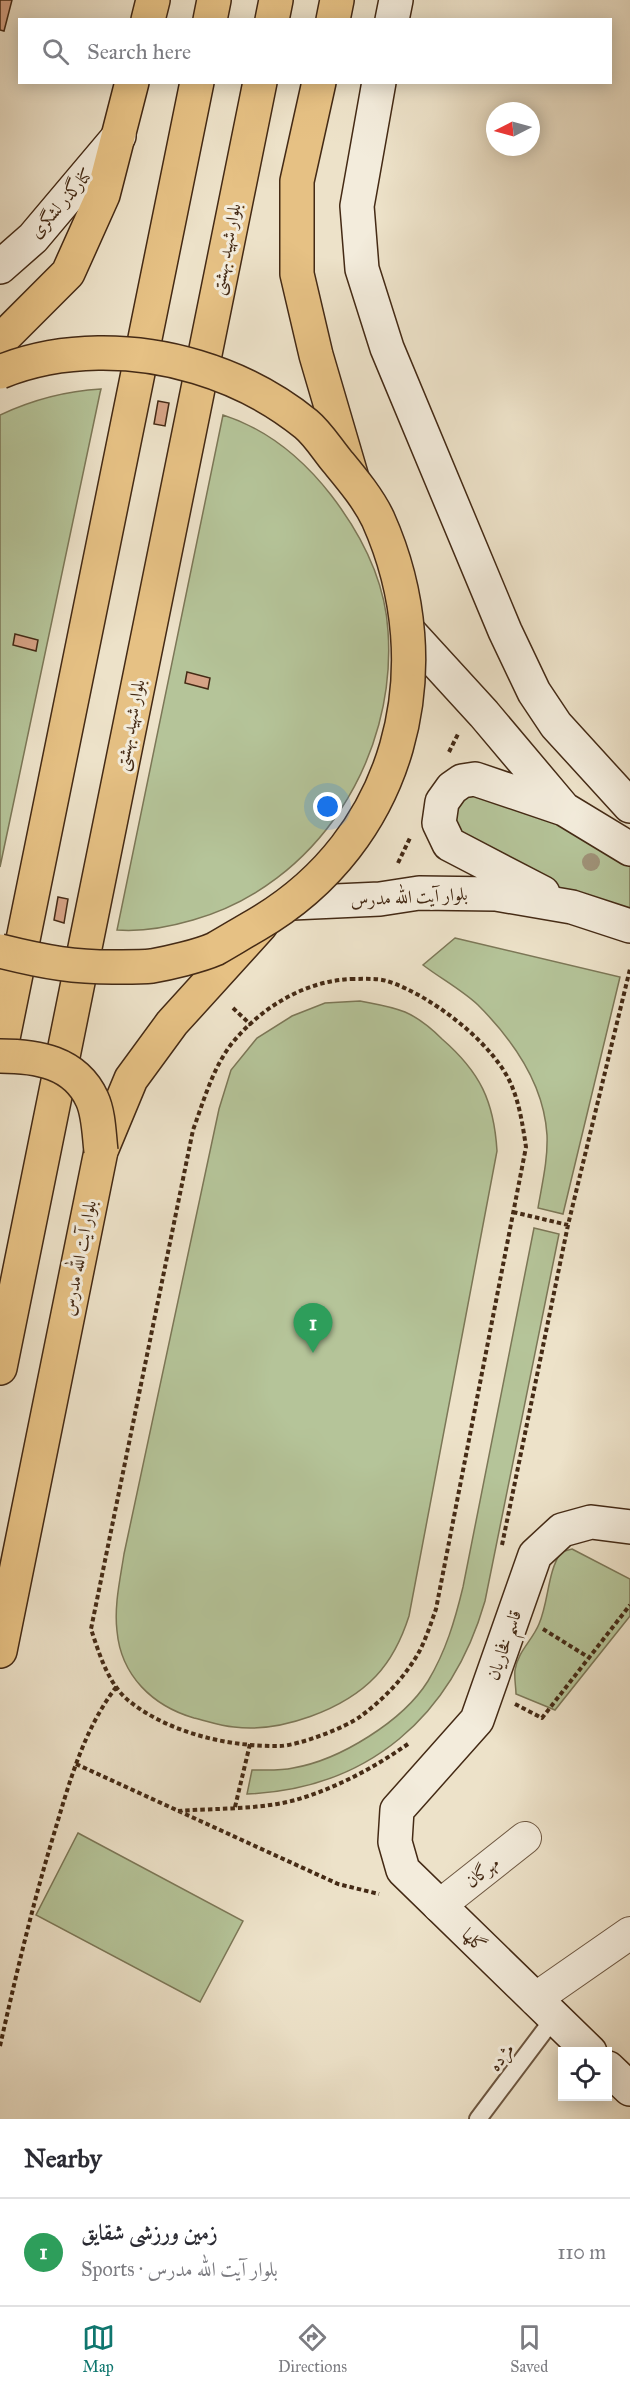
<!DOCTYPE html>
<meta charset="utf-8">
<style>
body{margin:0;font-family:"IM FELL Great Primer",Amiri,serif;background:#f2f2f3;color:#2b2b33}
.controls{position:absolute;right:18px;bottom:18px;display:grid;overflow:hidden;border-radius:0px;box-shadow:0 3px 15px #0003}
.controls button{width:54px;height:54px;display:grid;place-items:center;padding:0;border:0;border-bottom:2px solid #e1e1e2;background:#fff;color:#2b2b33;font:30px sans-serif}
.compass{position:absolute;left:486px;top:102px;width:54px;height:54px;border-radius:50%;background:#fff;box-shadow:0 3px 15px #0003;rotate:264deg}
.you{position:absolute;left:328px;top:807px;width:21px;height:21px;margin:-15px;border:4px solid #fff;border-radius:50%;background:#1a73e8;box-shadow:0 0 0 9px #1a73e833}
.badge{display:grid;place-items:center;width:39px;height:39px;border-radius:50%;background:#0f766e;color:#fff;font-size:20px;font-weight:700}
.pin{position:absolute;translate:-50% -50px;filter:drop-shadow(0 2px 3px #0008)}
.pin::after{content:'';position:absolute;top:32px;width:21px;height:18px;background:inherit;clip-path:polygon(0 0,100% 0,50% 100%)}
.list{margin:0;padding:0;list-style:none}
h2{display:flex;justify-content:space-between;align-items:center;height:78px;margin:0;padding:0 24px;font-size:26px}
h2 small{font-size:20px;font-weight:400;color:#7c7c81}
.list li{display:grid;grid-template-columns:39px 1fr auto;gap:18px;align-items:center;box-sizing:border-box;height:108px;padding:0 24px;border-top:2px solid #e1e1e2}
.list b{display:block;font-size:22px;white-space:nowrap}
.list p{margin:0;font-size:20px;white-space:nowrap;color:#7c7c81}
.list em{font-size:20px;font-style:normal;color:#7c7c81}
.icon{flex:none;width:33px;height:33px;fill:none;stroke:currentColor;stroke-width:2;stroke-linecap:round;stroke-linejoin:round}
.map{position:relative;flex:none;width:630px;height:2119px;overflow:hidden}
.search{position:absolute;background:#fff;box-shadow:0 3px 15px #0003;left:18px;right:18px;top:18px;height:66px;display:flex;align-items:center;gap:15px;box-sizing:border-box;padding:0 21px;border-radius:0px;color:#7c7c81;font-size:22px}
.sheet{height:186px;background:#fff}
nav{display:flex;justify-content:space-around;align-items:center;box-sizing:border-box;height:84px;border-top:2px solid #e1e1e2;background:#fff;font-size:16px;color:#7c7c81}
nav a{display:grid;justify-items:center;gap:3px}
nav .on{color:#0f766e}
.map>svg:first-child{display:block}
</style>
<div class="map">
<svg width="630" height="2119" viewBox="0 0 630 2119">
<rect width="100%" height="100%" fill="#ede2c9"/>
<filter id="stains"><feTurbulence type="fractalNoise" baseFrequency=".00333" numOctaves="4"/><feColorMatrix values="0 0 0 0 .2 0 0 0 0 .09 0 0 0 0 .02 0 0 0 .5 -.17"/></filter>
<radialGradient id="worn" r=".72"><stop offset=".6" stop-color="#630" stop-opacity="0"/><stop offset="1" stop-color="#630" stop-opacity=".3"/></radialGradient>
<path fill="#b5c499" stroke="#7c7757" stroke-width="1.5" d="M101,389L100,393L0,867V415C32,400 65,391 101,389Z
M223,415C267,429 303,459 331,495C361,534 385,581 388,631C397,758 317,885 193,920C169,927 142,932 117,930Z
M452,788L630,849V926L449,844Z
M455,938L620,977L563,1214L538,1208C542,1184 548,1160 547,1135C544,1084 513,1040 478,1005C462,990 440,978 423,965Z
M360,1001C375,1004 390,1006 405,1012C419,1018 431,1028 442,1039C480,1072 494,1101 497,1151L409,1616C402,1638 392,1659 376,1676C344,1710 280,1733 234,1727C220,1726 207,1721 194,1718C153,1706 121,1676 117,1631C114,1606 120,1580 124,1554L219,1109L231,1070L257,1038L292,1016L325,1003Z
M534,1228L559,1234L485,1601C452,1716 369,1789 247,1794L252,1770C266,1770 280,1771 293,1768C340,1760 403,1721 428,1681C446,1651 455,1620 463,1587Z
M572,1549L630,1579V1616L555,1710L516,1694C516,1687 514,1678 515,1670C518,1651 532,1641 539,1624C549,1601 547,1573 561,1552Z
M78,1833L243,1921L200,2002L36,1915Z"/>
<path fill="#d6a386" stroke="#442a15" stroke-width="1.5" d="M0,0H12L4,31L0,30Z
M158,401L169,403L165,426L154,424Z
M15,634L38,640L36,651L13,645Z
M187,672L210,678L208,689L185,683Z
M58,897L68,899L64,923L54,920Z"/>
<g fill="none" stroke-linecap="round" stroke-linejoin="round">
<defs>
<path id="lane" d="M478,2119L554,2018"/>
<path id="street" d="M439,1906L525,1838
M535,1999L630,1933"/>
<path id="secondary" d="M392,20L396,0
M379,82L357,206L362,269L387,348L505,631L534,692L556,725L630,806
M0,267L33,238L119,136
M409,632L484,714L564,809L630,849
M543,893L449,844L439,823L442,802L452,788L462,781L475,779L564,809
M292,903L380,899L419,893L496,894L572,907L630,926
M590,2052L403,1870L395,1842L397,1810L477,1720L535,1555L562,1530L591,1522L630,1527
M608,2068L630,2089"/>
<path id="primary" d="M148,20L153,0
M210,20L214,0
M272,20L276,0
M333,20L337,0
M319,82L297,181V274L316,355L352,478
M0,341L68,273L103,195L132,82
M0,1053L197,82
M0,1368L260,82
M0,1651L101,1151L131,1079L172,1023L261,925"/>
</defs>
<use href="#lane" stroke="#6e5842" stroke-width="20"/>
<use href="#street" stroke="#6e5842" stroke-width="34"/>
<use href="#secondary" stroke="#442a15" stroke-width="36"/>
<use href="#primary" stroke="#442a15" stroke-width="36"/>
<path stroke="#442a15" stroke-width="4" stroke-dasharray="4.5 3" stroke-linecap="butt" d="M449,752L458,734
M398,863L410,838
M351,979C362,979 377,978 387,981C431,995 497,1045 513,1089C520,1107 523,1127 526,1147L436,1609C431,1623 426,1639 419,1652C405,1677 384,1699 361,1716C345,1728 300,1745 280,1746C229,1747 169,1733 129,1701C108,1684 99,1653 91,1629L193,1130C204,1100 213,1067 233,1042C262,1007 305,981 351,979Z
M233,1008L251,1025
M513,1212L568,1225
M502,1545L568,1225L630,969
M543,1629L588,1657
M515,1704L542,1718L630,1605
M76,1764L338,1884L379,1894
M235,1807L250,1744
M178,1811C217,1808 265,1810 302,1798C340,1786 375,1767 408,1744
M0,2046C16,1975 32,1907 53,1837C69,1784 83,1730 117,1686"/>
<use href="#lane" stroke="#f3ecdc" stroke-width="16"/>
<use href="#street" stroke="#f3ecdc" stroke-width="32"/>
<use href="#secondary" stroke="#f3ecdc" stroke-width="33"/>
<use href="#primary" stroke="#e6c184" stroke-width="33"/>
<defs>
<path id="primary-bridge" d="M0,372C61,347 135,348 197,367C237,379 274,398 306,424C318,434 327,449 337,461C351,478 368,498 378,519C445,669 401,841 256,925C242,933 229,941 215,949C199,956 169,963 152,966C143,967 132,967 122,967C76,968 44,962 0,951
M0,1056C37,1056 75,1062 92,1099C99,1114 99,1135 101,1151"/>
</defs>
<use href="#primary-bridge" stroke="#442a15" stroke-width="36" stroke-linecap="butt"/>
<use href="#primary-bridge" stroke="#e6c184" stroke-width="33"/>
</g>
<circle fill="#9f9278" cx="591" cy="862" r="9"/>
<g text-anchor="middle" stroke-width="6" stroke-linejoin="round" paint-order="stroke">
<g font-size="18" fill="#442a15" stroke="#f3ecdc">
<text transform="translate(61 203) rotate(-49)" y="6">کنارگذر لشگری</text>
<text transform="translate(226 249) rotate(-79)" y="6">بلوار شهید بهشتی</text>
<text transform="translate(130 725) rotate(-79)" y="6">بلوار شهید بهشتی</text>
<text transform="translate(409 897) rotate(-3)" y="6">بلوار آیت الله مدرس</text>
<text transform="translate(79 1258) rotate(-79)" y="6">بلوار آیت الله مدرس</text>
<text transform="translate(504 1645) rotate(-71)" y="6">قاسم فخاریان</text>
<text transform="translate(482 1872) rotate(-39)" y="6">مهرگان</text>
<text transform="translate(474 1940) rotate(44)" y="6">گلها</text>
<text transform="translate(501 2057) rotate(-53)" y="6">مژده</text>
</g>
</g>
<rect width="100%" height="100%" filter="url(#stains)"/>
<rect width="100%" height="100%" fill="url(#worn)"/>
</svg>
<div class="controls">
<button><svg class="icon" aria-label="locate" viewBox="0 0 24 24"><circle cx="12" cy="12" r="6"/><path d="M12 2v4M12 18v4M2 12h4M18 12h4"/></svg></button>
</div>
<svg class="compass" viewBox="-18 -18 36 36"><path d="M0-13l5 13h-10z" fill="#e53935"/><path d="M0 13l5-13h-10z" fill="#7c7c81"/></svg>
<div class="you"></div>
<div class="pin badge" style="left:313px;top:1353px;background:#2e9e5b">1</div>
<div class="search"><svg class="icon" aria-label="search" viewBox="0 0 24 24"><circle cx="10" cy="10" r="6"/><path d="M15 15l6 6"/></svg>Search here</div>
</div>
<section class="sheet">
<h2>Nearby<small></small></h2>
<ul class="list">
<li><span class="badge" style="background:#2e9e5b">1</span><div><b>زمین ورزشی شقایق</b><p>Sports · بلوار آیت الله مدرس</p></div><em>110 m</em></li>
</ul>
</section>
<nav>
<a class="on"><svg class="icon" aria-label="map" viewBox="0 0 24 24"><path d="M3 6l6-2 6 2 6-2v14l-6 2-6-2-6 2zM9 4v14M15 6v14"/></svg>Map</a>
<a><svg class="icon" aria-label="directions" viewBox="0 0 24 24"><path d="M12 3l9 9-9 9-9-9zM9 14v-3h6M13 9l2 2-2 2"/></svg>Directions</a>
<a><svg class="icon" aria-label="saved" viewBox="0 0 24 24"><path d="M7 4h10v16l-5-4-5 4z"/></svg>Saved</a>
</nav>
